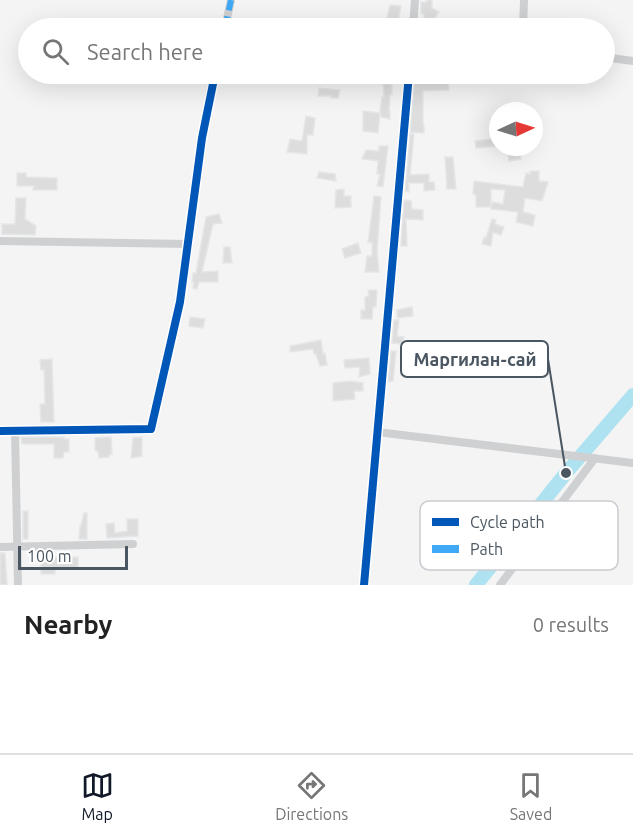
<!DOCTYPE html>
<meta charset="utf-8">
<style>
body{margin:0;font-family:Ubuntu,sans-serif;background:#f2f2f2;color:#222}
.compass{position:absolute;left:489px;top:102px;width:54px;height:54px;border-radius:50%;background:#fff;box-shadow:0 6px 24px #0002;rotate:86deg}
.scale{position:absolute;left:18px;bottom:15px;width:110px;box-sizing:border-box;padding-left:6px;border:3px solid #4a5661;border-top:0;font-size:16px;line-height:21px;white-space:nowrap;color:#4a5661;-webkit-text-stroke:4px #fff;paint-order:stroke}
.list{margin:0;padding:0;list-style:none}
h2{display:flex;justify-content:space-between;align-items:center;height:78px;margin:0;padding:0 24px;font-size:26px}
h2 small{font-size:20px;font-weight:400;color:#767676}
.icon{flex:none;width:33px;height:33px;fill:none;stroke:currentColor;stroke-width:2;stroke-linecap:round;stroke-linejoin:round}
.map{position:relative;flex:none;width:633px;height:585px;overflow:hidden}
.search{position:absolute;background:#fff;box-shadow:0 6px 24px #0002;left:18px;right:18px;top:18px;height:66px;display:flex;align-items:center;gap:15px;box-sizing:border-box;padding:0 21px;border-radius:33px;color:#767676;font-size:22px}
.sheet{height:168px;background:#fff}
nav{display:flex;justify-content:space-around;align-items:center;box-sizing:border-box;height:84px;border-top:2px solid #e0e0e0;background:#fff;font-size:16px;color:#767676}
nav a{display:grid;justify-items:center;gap:3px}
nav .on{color:#111827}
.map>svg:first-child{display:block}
</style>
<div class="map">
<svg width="633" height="585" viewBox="0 0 633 585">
<rect width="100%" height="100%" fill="#f4f4f4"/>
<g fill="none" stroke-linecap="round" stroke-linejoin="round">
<path stroke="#aee2f0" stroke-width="14" d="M476,585L566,473L633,395"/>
</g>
<path fill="#ddddde" stroke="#e5e6e7" stroke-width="1.5" d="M426,0H432V8L439,12L435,18L424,19V14H421V2H427Z
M390,5L401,6L398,22H399L398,28H388L389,27H385Z
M415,74H422L423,81L447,79L448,81L449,90L423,91V125L424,126V133L410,132Z
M383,84H392V95H390L389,111H390V119L381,117L380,111L382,97H384Z
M319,88L340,90L338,98H331V96H318Z
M363,111L380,113L378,133L363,131Z
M306,116L315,118L313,135H307V154L287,152L290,139L302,141Z
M410,134H414L410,175L429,174V182H434L435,190L424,191V183H409V192L405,191Z
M498,138V146L476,148L475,141Z
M379,146H388L383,187L377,186L380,174H377L378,161L362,159L366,150L379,151Z
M507,147H520L521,159L509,161Z
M445,157H453L456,189H447Z
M530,171H539V181L548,182L542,201L525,198L523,212L535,215L533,226L516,222L518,212L491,209L492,202L503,204L505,190L491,189V207H476V195L473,194L474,181L523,187L526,173L530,174Z
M319,172L335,174L336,181L317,178Z
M17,173H26V177L57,178V190H33L34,186H17Z
M344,189V196H351V207L335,208L336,190Z
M374,196L381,197L377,252L379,272H365L367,256H372V242L368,243Z
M16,198H26L25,219L36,226L35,235L2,234V224H15Z
M404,200L411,201L412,209L423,210V220L406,219L407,246H401Z
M219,214L222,223L213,224L202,272L218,271V282H199L197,289L193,288L194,282H192L193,273H196L206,217Z
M492,219L496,220L495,224L504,227L501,235L493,232L491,246L482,244L484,237L486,238Z
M358,243L361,253L345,258L342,249Z
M224,247H230L232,263H223Z
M368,290H377L376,307H373L372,319H361V310H365V297L369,296Z
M412,307L413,316L397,318V310Z
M190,317L205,319L203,328L189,326Z
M394,320H399L397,336L404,337L402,344L392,343Z
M321,340L323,354L325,353L327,365L320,366L316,354H314L313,349L290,352V346Z
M391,351H396L393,381L388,382Z
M369,358L370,374L359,377L360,367L345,368L344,360Z
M52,359L54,422H41L40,404H45L44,370H41L40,360Z
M351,381L363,383V391H354L355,399L333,401V383Z
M21,437H64V439H69V452H64L63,458H54V444H22Z
M111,437L112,454L109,455V457L99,458L98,452L95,450V438Z
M142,437V456L131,458L133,438Z
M23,511H28V539H23Z
M84,513H87V539H79L80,526H81Z
M127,519H138V536L107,538L106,524L114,523L115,533L127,531Z
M0,553H5L7,585H0Z
M78,557V568L55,569V574H41V558Z"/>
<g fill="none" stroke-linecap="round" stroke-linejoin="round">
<path stroke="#ced0d2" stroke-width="8" d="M225,28L231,0
M413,28L415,0
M523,28L524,0
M604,57L633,61
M0,241L188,244
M0,431L151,429L180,302L202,138L215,74
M15,431L18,585
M377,432L633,463
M0,547L133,544
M364,585L409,74
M500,585L595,458"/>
<path stroke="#3fa9f5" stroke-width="6" stroke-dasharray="12 6" stroke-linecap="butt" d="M225,28L231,0"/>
<defs>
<path id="cycleway" d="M0,431L151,429L180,302L202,138L215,74
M364,585L409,74"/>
</defs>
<use href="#cycleway" stroke="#fff" stroke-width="11"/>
<use href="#cycleway" stroke="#0057b8" stroke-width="8"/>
</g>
<rect x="420" y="501" width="198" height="69" rx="9" fill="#fff" stroke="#c9ccd0" stroke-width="1.5"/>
<rect x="432" y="518" width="27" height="8" fill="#0057b8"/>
<rect x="432" y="545" width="27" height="8" fill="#3fa9f5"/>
<g font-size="16" fill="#4a5661">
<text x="470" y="528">Cycle path</text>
<text x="470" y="555">Path</text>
</g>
<path fill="none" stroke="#4a5661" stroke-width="2" d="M566 473L548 359"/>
<circle fill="#4a5661" stroke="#fff" stroke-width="2" cx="566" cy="473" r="6"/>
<rect fill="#fff" stroke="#4a5661" stroke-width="2" x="401" y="341" width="147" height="36" rx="6"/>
<g font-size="18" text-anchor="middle" font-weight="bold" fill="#4a5661">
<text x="475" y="366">Маргилан-сай</text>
</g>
</svg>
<svg class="compass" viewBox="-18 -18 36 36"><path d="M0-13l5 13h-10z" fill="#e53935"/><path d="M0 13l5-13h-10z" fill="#767676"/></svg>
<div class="scale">100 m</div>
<div class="search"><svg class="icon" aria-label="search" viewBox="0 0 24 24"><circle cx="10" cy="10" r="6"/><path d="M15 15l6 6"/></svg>Search here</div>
</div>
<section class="sheet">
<h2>Nearby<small>0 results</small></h2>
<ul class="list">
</ul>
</section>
<nav>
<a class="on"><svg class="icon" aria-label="map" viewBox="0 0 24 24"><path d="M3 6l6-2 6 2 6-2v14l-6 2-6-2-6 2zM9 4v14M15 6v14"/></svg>Map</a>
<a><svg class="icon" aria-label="directions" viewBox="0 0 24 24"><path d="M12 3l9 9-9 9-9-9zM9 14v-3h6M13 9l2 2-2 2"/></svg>Directions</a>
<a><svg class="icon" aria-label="saved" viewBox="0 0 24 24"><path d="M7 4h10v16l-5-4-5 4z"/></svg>Saved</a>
</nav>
